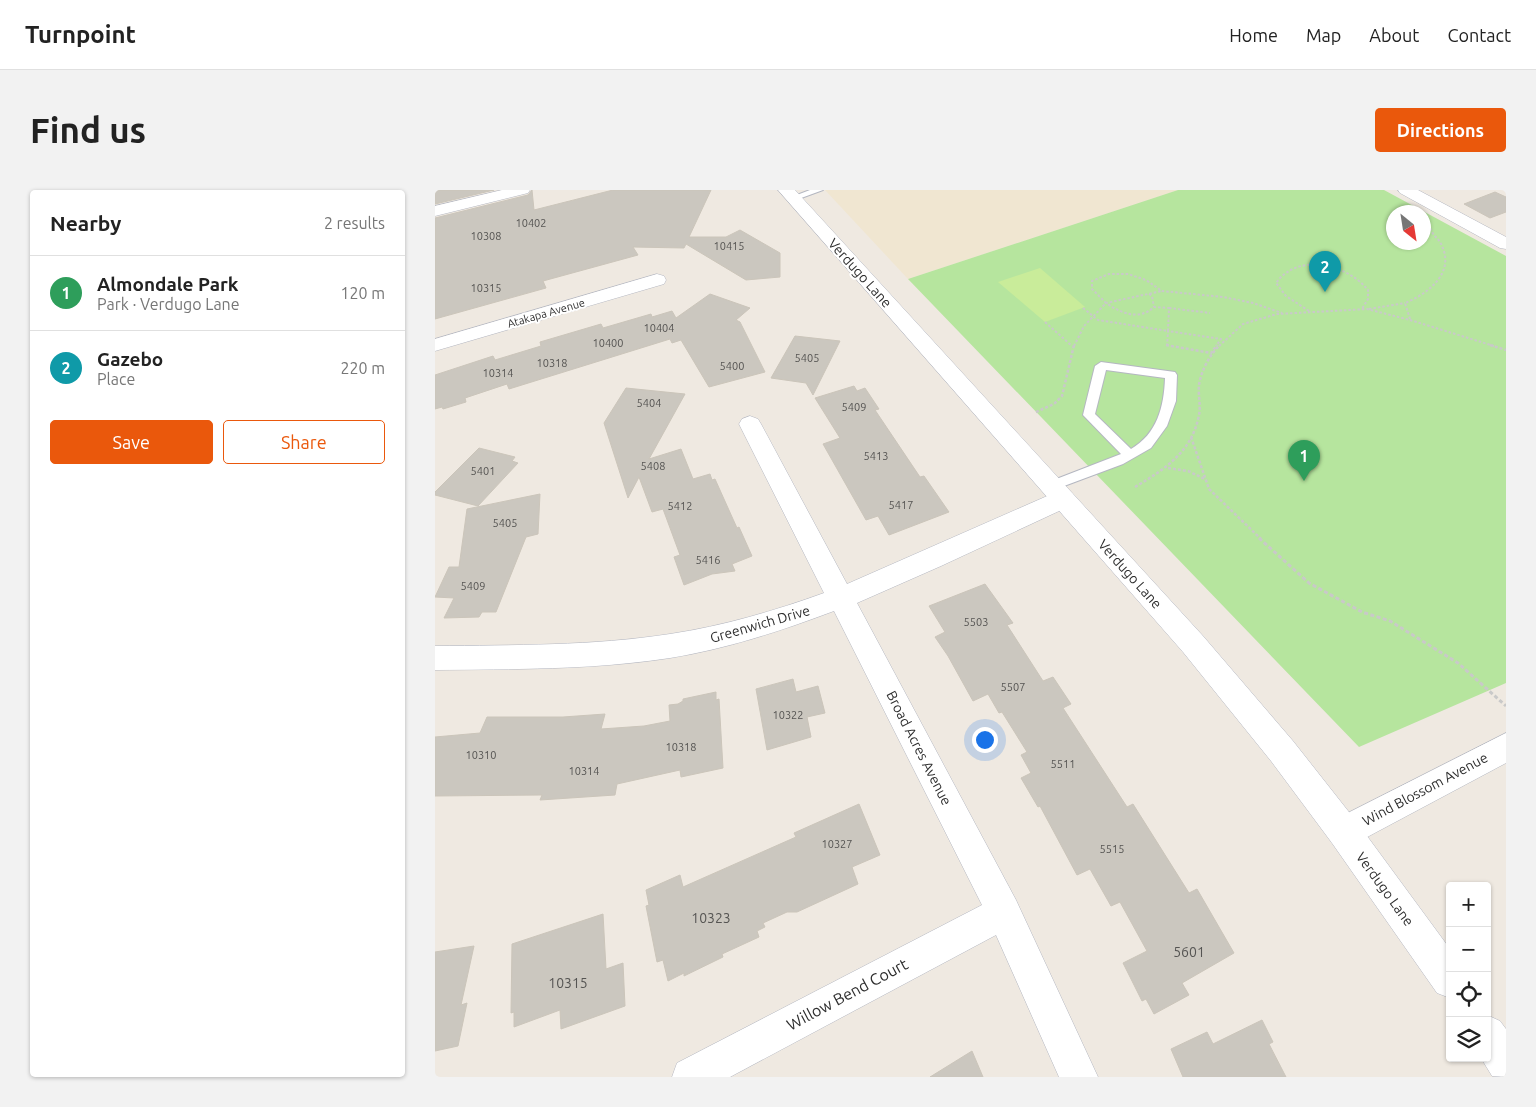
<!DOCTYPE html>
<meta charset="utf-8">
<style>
body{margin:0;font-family:Ubuntu,sans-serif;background:#f2f2f2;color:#222}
.controls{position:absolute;right:15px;bottom:15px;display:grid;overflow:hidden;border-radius:5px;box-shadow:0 1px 4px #0004}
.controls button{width:45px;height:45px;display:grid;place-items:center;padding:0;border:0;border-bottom:1px solid #e0e0e0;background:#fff;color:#222;font:25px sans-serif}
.compass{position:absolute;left:951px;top:15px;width:45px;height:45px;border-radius:50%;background:#fff;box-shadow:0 1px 4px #0004;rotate:150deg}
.you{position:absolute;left:549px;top:549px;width:18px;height:18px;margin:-12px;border:4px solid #fff;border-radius:50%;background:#1a73e8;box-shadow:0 0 0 8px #1a73e833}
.badge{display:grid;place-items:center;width:32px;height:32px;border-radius:50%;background:#ea580c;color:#fff;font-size:16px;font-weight:700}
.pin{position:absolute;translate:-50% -41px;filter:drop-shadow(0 1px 2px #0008)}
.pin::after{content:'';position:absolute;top:26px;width:18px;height:15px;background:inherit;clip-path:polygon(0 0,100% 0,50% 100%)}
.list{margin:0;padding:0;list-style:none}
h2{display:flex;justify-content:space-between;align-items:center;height:65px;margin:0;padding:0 20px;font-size:21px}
h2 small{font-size:16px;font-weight:400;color:#767676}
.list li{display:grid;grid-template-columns:32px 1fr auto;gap:15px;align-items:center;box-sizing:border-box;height:75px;padding:0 20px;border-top:1px solid #e0e0e0}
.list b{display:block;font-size:19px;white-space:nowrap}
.list p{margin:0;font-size:16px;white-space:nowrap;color:#767676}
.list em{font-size:16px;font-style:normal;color:#767676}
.actions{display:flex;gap:10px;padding:15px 20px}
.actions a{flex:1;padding:11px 0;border:1px solid #ea580c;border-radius:5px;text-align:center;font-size:18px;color:#ea580c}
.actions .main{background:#ea580c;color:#fff}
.icon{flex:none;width:28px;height:28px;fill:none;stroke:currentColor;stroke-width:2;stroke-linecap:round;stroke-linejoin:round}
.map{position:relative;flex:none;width:1071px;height:887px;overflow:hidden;border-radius:5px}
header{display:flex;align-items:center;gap:30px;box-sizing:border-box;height:70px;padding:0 25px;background:#fff;border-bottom:1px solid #e0e0e0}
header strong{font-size:24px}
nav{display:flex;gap:28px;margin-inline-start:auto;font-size:18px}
.intro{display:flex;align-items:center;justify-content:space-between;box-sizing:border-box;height:120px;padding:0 30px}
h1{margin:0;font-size:35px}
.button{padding:12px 22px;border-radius:5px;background:#ea580c;color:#fff;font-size:18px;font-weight:700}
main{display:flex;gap:30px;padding:0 30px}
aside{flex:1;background:#fff;border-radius:5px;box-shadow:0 1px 4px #0004}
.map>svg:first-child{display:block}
</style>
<header>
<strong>Turnpoint</strong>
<nav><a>Home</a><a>Map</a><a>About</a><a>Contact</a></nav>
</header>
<div class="intro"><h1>Find us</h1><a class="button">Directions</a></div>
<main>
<aside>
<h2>Nearby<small>2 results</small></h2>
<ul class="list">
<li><span class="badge" style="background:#2e9e5b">1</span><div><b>Almondale Park</b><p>Park · Verdugo Lane</p></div><em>120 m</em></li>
<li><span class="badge" style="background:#0f9aa8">2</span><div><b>Gazebo</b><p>Place</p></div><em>220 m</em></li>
</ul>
<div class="actions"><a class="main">Save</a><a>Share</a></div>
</aside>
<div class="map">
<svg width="1071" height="887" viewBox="0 0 1071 887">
<rect width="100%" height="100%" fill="#efe9e1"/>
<path fill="#f0e6d1" d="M390,0H743L473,89Z"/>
<path fill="#b6e59e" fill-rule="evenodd" d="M743,0H949L1071,66V493L924,557L473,89ZM958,22H988V52H958Z"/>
<path fill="#c9ec9a" d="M605,78L650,117L610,132L563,92Z"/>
<path fill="#cbc7bf" stroke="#cbc5ba" d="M0,0H59L0,14Z
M97,0L99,20L178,0H276L254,47H291L305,40L345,63V87L311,90L251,54L249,58L198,57L203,65L108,91L111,98L0,129V28L93,5Z
M1060,2L1071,7V22L1055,28L1029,14Z
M275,104L315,118L301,130L305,132L330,182L274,197L246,150L237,153L235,149L74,199L72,194L30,208L31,212L8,219L7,217L0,219V185L58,166L60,170L106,156L105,152L166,134L168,138L216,124L217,127L237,121L241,128Z
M360,146L405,151L378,205L371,193L336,188Z
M419,196L422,201L430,198L444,219L440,220L485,287L489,286L514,322L454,345L443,326L431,330L388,254L405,248L380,208Z
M191,198L250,204L214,269L246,259L258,289L275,284L277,290L280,289L302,338L304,337L317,366L297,374L300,381L277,384L249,395L239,367L245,365L228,319L217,322L204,287L193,308L169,233Z
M44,258L80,267L77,271L83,273L43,316L0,305V302Z
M105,304L103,344L91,347L61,422H47L44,427L9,428L19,408L0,407L14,377H24L32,319Z
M550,394L578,433L572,435L608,491L618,487L636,514L628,518L692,617L698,614L754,703L762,699L799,763L747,793L754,805L719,824L711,809L707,811L688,773L712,761L685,712L676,716L655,679L642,685L605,616L603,617L586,588L596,583L586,565L592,562L567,522L564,523L553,504L538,511L513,466L500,447L510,442L494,416Z
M358,489L361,502L383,496L390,523L372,527L376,547L332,560L321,499Z
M281,502V510L284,509L288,578L246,587L245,580L182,594L180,605L105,610L107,605L0,606V547L45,543L52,527H128L170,524L166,539L209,536L235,531L234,515L243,514L248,511V509Z
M424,614L445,665L417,677L423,694L362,722H352L328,733L330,737L322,741L324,747L287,764L288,767L249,786V783L233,791L228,770L222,772L211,716L214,715L211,700L245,685L248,697L361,647L359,643Z
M168,724L171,779L188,773L190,816L126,839L125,820L79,837V822L76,823L77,754Z
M39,756L26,815L32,813L23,856L0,861V762Z
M827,830L838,852L834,854L851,887H748L736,859L772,842L778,854Z
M537,861L548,887H495Z"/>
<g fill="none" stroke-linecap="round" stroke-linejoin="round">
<defs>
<path id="lane" d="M375,0H388L358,11L354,8Z
M666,172L740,182L742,185L741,211L732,236L716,258L688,274L621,299H611L610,296L611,293L686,264L648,225L660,176ZM671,180L730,188C729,217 722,244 696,259L660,224Z"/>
<path id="street" d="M67,0H95L93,3L0,26V16Z
M963,0H983L1071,47V59L1065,58L965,3Z
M222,84L229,86L231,90L229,94L0,161V149Z
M315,226L323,229L326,234L412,394L619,303L628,300L637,303L640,309L637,315L506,376L422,413L581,710L663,887H624L561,745L295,887H237L242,873L547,715L399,421C346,441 291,459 235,468C157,480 78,479 0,480V456C79,455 157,456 235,444C288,436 339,421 389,403L304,234L307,229Z
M1071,543V573L921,653L909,658L897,653L893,642L897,631Z"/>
<path id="secondary" d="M343,0H360L768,446L858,551L921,631L1015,759V808L1002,803L897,653L836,571L748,462Z
M1052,825L1065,831L1071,839V887L1057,886L1046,868H1052Z"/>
</defs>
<use href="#lane" stroke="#b4b7c1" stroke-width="2"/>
<use href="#street" stroke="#b4b7c1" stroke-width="1"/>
<use href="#secondary" stroke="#b4b7c1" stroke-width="1"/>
<path stroke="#c9c9c9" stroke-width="2" stroke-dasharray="2.5 2" stroke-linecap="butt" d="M714,104L717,106L719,117
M648,118L663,130L733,141L734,118L719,117C704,131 686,123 671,113L727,101
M734,118L775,123
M934,119L970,113
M874,121L851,106L841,93C863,62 912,74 933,100V109L927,119
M975,129L970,113C992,104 1020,84 1007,56C1004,48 996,45 995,36
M610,132L637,156
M639,156L649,136L671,113L657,99V91L674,84H693L711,90L727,101L788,107L818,113L847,123
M732,156L733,141L786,149L781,156
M784,156L808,134L842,124L932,119L975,130L1059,156"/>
<path stroke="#c9c9c9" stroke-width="2.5" stroke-dasharray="3 2" stroke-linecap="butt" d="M731,155L776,163L782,155
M1055,155L1071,160
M601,222L619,214L627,206L639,155
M756,247L774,299L826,349
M733,278L753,281L770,289
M700,297C730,279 757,262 764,225C766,216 763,205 764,195C766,181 775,164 785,155"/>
<path stroke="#c9c9c9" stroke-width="3" stroke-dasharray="4 2.5" stroke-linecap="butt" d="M824,348L874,393L927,422L955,431L1023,473L1071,516"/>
<use href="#lane" fill="#fff" fill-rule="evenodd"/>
<use href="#street" fill="#fff" fill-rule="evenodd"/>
<use href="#secondary" fill="#fff" fill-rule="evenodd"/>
</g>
<g text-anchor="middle" stroke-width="4" stroke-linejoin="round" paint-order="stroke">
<g font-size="11" fill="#555452">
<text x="96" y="37">10402</text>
<text x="51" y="50">10308</text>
<text x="294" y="60">10415</text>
<text x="51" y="102">10315</text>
<text x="224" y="142">10404</text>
<text x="173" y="157">10400</text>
<text x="372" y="172">5405</text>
<text x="117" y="177">10318</text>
<text x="297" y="180">5400</text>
<text x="63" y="187">10314</text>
<text x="214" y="217">5404</text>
<text x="419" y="221">5409</text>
<text x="441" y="270">5413</text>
<text x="218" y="280">5408</text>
<text x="48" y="285">5401</text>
<text x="466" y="319">5417</text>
<text x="245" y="320">5412</text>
<text x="70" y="337">5405</text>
<text x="273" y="374">5416</text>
<text x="38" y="400">5409</text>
<text x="541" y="436">5503</text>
<text x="578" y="501">5507</text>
<text x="353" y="529">10322</text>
<text x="246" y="561">10318</text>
<text x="46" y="569">10310</text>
<text x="628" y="578">5511</text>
<text x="149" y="585">10314</text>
<text x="402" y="658">10327</text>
<text x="677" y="663">5515</text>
</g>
<g font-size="11" fill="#2e2e2e" stroke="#fff">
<text transform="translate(111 123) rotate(-16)" y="4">Atakapa Avenue</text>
</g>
<g font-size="14" fill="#2e2e2e" stroke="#fff">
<text transform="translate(425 83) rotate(48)" y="5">Verdugo Lane</text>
<text transform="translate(695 384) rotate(48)" y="5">Verdugo Lane</text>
<text transform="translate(325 434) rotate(-16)" y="5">Greenwich Drive</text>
<text transform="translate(484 558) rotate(63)" y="5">Broad Acres Avenue</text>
<text transform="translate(990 599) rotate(-28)" y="5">Wind Blossom Avenue</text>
<text transform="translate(950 699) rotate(54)" y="5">Verdugo Lane</text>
</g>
<g font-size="14" fill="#555452">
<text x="276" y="733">10323</text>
<text x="754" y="767">5601</text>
<text x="133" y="798">10315</text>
</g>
<g font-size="16" fill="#2e2e2e" stroke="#fff">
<text transform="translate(412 804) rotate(-28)" y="6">Willow Bend Court</text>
</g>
</g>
</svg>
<div class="controls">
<button>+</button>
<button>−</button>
<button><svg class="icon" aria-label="locate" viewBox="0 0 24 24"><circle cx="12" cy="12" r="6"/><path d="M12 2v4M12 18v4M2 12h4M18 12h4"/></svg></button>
<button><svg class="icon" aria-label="layers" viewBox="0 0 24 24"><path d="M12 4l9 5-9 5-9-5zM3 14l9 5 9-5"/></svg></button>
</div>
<svg class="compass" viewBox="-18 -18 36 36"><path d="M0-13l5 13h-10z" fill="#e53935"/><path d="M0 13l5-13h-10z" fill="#767676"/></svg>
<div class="you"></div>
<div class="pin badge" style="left:869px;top:291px;background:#2e9e5b">1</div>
<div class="pin badge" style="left:890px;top:102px;background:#0f9aa8">2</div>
</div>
</main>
